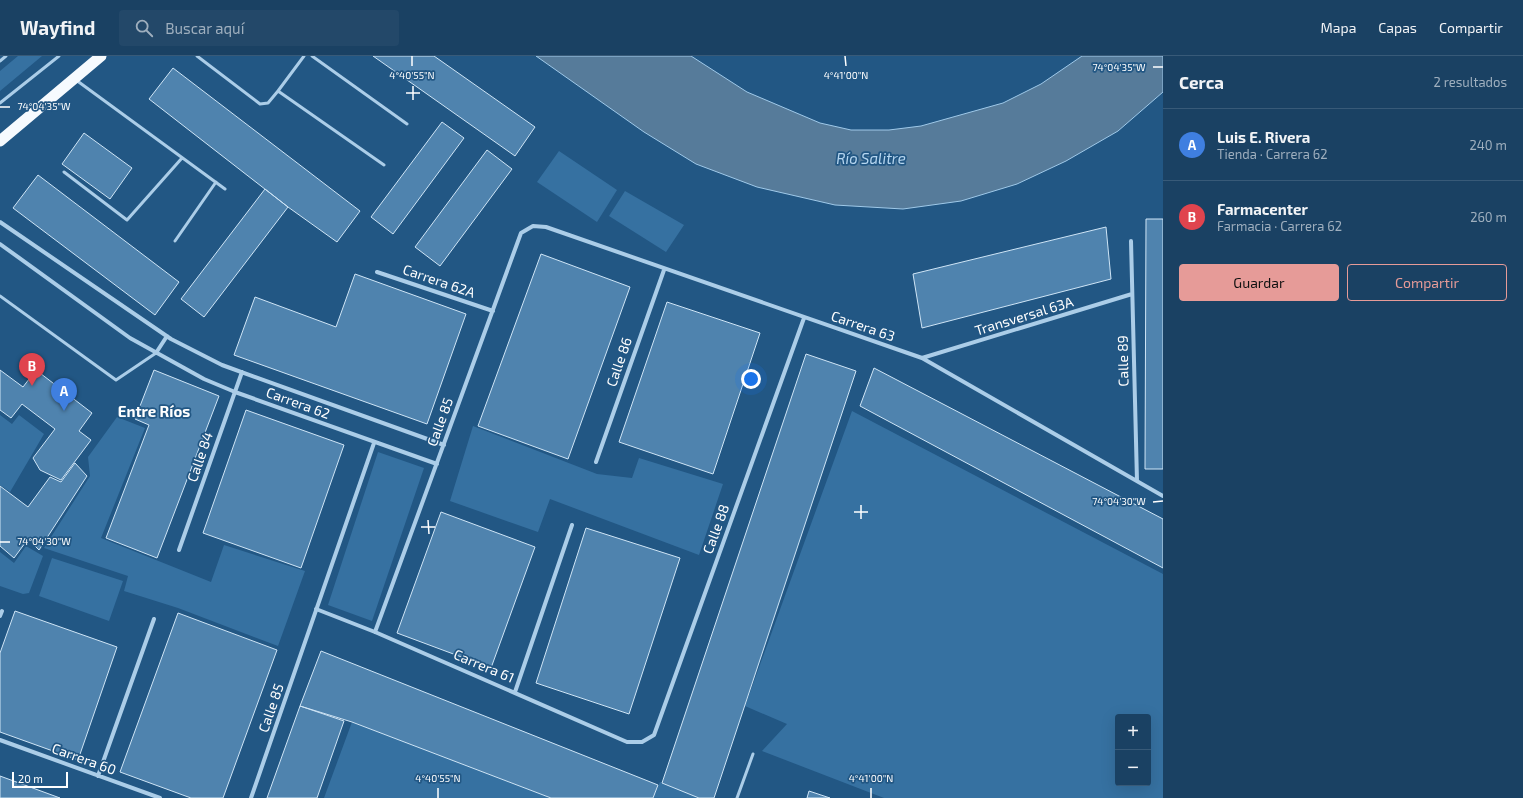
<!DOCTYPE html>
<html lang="es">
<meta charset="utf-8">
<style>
body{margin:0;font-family:"Exo 2",sans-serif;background:#234869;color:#f1f3f6}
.controls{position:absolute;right:12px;bottom:12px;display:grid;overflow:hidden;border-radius:4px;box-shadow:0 4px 16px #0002}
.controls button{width:36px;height:36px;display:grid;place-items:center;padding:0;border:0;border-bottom:1px solid #385a78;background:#1a4163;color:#f1f3f6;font:20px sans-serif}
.scale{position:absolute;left:12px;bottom:10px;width:56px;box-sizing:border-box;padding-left:4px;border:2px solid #fff;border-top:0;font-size:11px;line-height:14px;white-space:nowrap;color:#fff;-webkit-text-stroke:3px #225784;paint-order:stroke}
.you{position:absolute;left:751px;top:323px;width:14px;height:14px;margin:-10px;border:3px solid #fff;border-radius:50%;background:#1a73e8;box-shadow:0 0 0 6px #1a73e833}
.badge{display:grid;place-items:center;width:26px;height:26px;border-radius:50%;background:#e69b98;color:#fff;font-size:13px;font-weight:700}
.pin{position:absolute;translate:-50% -33px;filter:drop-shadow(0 1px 2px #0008)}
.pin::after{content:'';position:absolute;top:21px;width:14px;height:12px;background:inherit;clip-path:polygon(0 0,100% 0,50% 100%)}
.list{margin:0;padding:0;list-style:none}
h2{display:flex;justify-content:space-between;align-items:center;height:52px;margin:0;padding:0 16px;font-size:17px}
h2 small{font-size:13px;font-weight:400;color:#9fafbe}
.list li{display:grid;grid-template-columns:26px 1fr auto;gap:12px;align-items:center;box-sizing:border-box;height:72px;padding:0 16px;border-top:1px solid #385a78}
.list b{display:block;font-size:15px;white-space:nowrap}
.list p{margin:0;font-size:13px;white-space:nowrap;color:#9fafbe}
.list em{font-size:13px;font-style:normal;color:#9fafbe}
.actions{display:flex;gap:8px;padding:12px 16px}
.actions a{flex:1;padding:9px 0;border:1px solid #e69b98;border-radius:4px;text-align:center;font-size:14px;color:#e69b98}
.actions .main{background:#e69b98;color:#111}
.icon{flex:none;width:22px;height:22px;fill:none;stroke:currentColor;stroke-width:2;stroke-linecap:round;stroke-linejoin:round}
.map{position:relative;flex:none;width:1163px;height:742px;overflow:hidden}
header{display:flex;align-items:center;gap:24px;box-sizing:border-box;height:56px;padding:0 20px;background:#1a4163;border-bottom:1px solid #385a78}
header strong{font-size:19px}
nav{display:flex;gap:22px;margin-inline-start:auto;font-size:14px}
.search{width:280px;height:36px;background:#234869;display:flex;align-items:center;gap:10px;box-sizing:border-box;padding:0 14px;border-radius:4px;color:#9fafbe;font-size:15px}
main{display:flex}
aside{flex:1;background:#1a4163}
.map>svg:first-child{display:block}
</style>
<header>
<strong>Wayfind</strong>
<div class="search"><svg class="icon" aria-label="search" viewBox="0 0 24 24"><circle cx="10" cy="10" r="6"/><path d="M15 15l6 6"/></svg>Buscar aquí</div>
<nav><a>Mapa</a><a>Capas</a><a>Compartir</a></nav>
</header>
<main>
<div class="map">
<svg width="1163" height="742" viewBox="0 0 1163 742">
<rect width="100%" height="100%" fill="#225784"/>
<path fill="#3671a1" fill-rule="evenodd" d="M18,0H42L0,35V15Z
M559,95L617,134L597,166L537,126Z
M625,135L684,169L666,196L609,160Z
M852,355L1163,518V742H884L762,695L787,668L745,650ZM1118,661H1148V727H1118Z
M0,359L12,368L19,359L44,378L10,436L0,429Z
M117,361L145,372L101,482L211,526L224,489L305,515L278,590L178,552L124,535L128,520L44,492L90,420L88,401Z
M473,370L597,418L632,422L639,402L723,428L699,499L550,443L538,476L450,445Z
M378,396L424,412L372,565L328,549Z
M26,490L43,500L29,537L23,538L0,530V496L14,507Z
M52,502L123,525L109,565L39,540Z
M352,666L551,742H324Z
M660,726L698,741V742H653Z"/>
<path fill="#567b9a" stroke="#9fc9e9" d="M536,0H691L747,36L820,67L851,74H889L921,70L1003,47L1041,28L1082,0H1163V36L1118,75L1066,105L1017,128L961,145L903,153L835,149L757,131L696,108L644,76Z"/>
<path fill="#4f83ae" stroke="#cfe5f6" d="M373,0H434L535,71L515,100Z
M173,12L360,155L337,186L288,151L149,43Z
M442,66L464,82L393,178L371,161Z
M84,77L132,112L110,143L62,108Z
M487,94L512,113L440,210L415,191Z
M38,119L179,226L155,259L13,152Z
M265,133L288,151L204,261L181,243Z
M1146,163H1163V413H1145Z
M1106,171L1111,223L922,272L913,218Z
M541,198L630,231L568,403L478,370Z
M355,218L466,258L427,368L234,299L255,241L336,271Z
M667,246L760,277L713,418L619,386Z
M806,298L856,315L714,742H699L662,727Z
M874,312L1163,463V512L860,350Z
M0,314L23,331L36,314L92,357L79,375L91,384L61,424L40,414L33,402L55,373L22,348L11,362L0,354Z
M154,314L219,340L157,502L106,482L149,369L135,363Z
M246,354L344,389L301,512L203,477Z
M75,407L87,420L39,494L28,483L14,502L0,490V430L28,451L50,421L61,426Z
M441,456L535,491L491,612L397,577Z
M586,472L680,502L629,658L536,627Z
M15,555L117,591L78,704L0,676V597Z
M178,557L277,594L223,742H191L120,716Z
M321,595L658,729L653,742H551L352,666L300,650Z
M300,650L344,665L317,742H267Z
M0,720L60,742H0Z
M809,735L830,742H807Z"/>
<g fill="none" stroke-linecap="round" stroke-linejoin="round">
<path stroke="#abcde8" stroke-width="3" d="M197,0L260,48L268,47L278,35
M304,0L278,35L384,109
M312,0L407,68
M0,5L6,0
M76,24L225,133
M0,47L59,0
M64,116L127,164L182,102
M175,185L216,126
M0,240L116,324L156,297
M737,742L753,698"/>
<path stroke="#abcde8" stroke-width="4" d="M0,166L171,283L222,309L444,389
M1131,185L1137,425
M0,188L130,282L204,323L235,336L437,408
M377,216L493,255
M156,297L167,280
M922,302L1132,238
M596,406L664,214
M179,494L242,316
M316,553L375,576L627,686H642L654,679L804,262
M0,560L2,555
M375,576L521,177L533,170L546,171L922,302L1163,440
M515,636L572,469
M0,684L160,742
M98,720L154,563
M251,742L374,387"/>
<path stroke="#f6fafe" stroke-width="11" d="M0,85L101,0"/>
</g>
<path fill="none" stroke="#fff" stroke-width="1.5" d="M412,0V10M845,0L846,10M1153,11H1163M413,30V44M406,37H420M0,51H10M1153,446L1163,445M861,449V463M854,456H868M428,464L429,478M421,471H435M0,486H10M438,732V742M871,732V742"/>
<g text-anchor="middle" stroke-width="3.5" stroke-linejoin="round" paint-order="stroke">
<g font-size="14" fill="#fff" stroke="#225784">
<text transform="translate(439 225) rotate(19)" y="5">Carrera 62A</text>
<text transform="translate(1024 260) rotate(-17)" y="5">Transversal 63A</text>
<text transform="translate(863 270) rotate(19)" y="5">Carrera 63</text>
<text transform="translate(1123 305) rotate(-91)" y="5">Calle 89</text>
<text transform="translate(619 306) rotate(-71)" y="5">Calle 86</text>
<text transform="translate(298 347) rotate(20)" y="5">Carrera 62</text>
<text transform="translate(440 366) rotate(-70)" y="5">Calle 85</text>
<text transform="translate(200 401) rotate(-71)" y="5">Calle 84</text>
<text transform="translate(716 473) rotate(-70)" y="5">Calle 88</text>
<text transform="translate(484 610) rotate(23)" y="5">Carrera 61</text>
<text transform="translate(271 652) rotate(-71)" y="5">Calle 85</text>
<text transform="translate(84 703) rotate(20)" y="5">Carrera 60</text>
</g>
<g font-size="15" font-style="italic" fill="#b6d6f0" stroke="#225784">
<text x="871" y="108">Río Salitre</text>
</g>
<g font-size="15" font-weight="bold" fill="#fff" stroke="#225784">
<text x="154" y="361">Entre Ríos</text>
</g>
</g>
<g font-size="10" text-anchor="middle" fill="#fff" stroke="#225784" stroke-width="3.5" stroke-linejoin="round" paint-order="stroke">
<text x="1119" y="15">74°04'35"W</text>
<text x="412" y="23">4°40'55"N</text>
<text x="846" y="23">4°41'00"N</text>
<text x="44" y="54">74°04'35"W</text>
<text x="1119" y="449">74°04'30"W</text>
<text x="44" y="489">74°04'30"W</text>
<text x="438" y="726">4°40'55"N</text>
<text x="871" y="726">4°41'00"N</text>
</g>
</svg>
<div class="controls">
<button>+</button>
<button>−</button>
</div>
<div class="scale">20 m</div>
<div class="you"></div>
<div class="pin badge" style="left:64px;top:355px;background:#3f7fe0">A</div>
<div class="pin badge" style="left:32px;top:330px;background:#e0444e">B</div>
</div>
<aside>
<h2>Cerca<small>2 resultados</small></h2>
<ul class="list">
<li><span class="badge" style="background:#3f7fe0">A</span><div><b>Luis E. Rivera</b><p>Tienda · Carrera 62</p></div><em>240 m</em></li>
<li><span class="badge" style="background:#e0444e">B</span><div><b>Farmacenter</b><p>Farmacia · Carrera 62</p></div><em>260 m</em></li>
</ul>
<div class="actions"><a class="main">Guardar</a><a>Compartir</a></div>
</aside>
</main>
